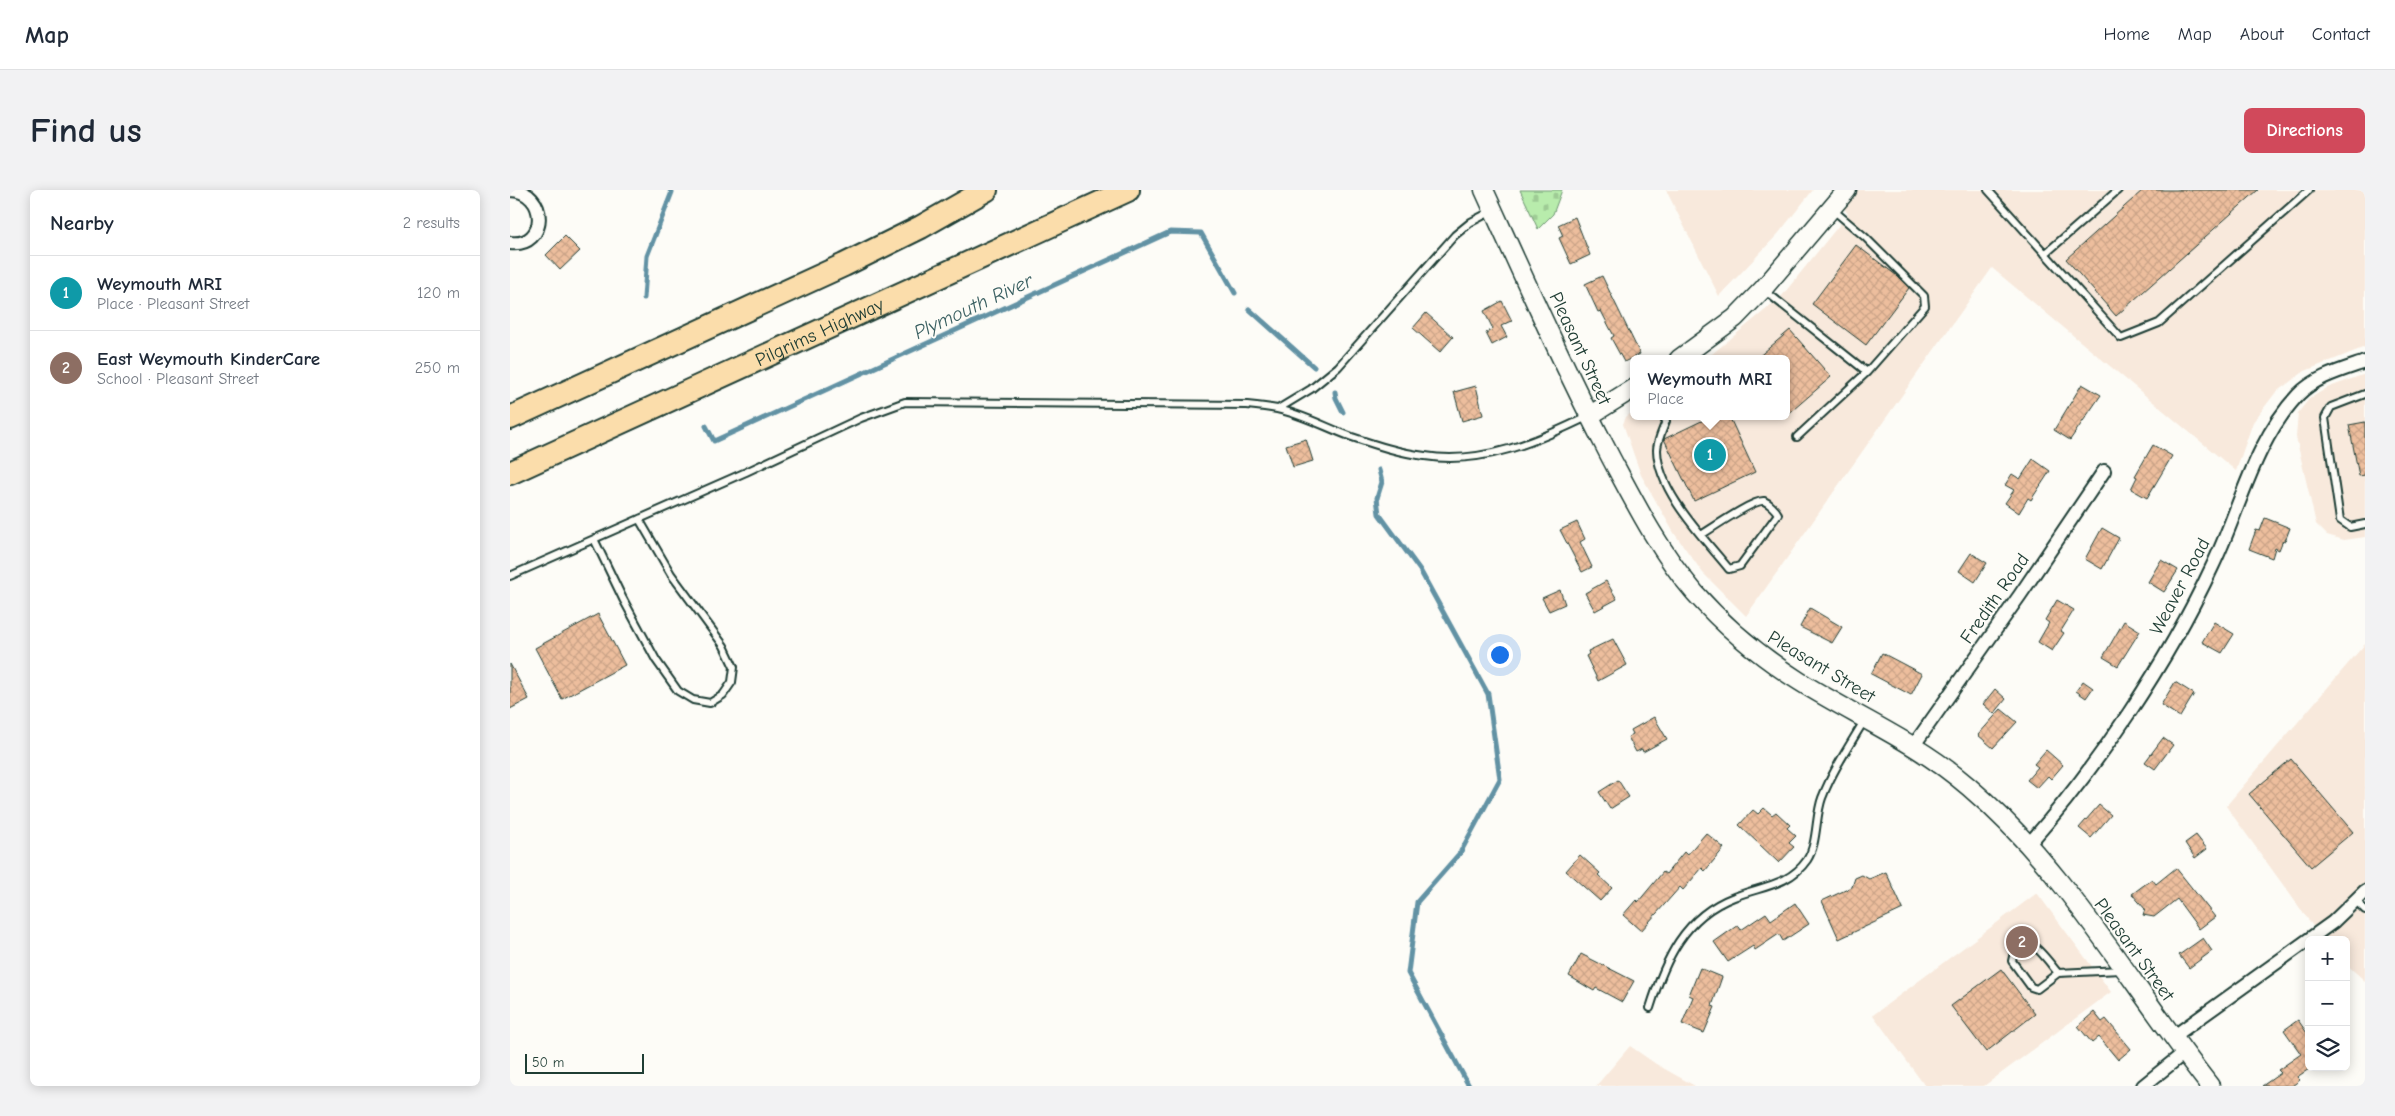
<!DOCTYPE html>
<meta charset="utf-8">
<style>
body{margin:0;font-family:"Comic Neue",sans-serif;background:#f2f2f3;color:#1f2937}
.controls{position:absolute;right:15px;bottom:15px;display:grid;overflow:hidden;border-radius:8px;box-shadow:0 2px 12px #0003}
.controls button{width:45px;height:45px;display:grid;place-items:center;padding:0;border:0;border-bottom:1px solid #e0e1e3;background:#fff;color:#1f2937;font:25px sans-serif}
.scale{position:absolute;left:15px;bottom:12px;width:119px;box-sizing:border-box;padding-left:5px;border:2px solid #1f3d34;border-top:0;font-size:14px;line-height:18px;white-space:nowrap;color:#1f3d34;-webkit-text-stroke:4px #fdfcf7;paint-order:stroke}
.you{position:absolute;left:989px;top:464px;width:18px;height:18px;margin:-12px;border:4px solid #fff;border-radius:50%;background:#1a73e8;box-shadow:0 0 0 8px #1a73e833}
.badge{display:grid;place-items:center;width:32px;height:32px;border-radius:50%;background:#d1495b;color:#fff;font-size:16px;font-weight:700}
.pin{position:absolute;translate:-50% -50%;border:2px solid #fff;box-shadow:0 1px 5px #0006}
.popup{position:absolute;left:1120px;top:165px;width:160px;height:65px;box-sizing:border-box;display:grid;place-content:center;border-radius:8px;background:#fff;filter:drop-shadow(0 1px 4px #0005);font-size:16px;white-space:nowrap;color:#747a83}
.popup b{font-size:19px;color:#1f2937}
.popup::after{content:'';position:absolute;left:50%;top:100%;margin-left:-10px;border:10px solid transparent;border-top-color:#fff}
.list{margin:0;padding:0;list-style:none}
h2{display:flex;justify-content:space-between;align-items:center;height:65px;margin:0;padding:0 20px;font-size:21px}
h2 small{font-size:16px;font-weight:400;color:#747a83}
.list li{display:grid;grid-template-columns:32px 1fr auto;gap:15px;align-items:center;box-sizing:border-box;height:75px;padding:0 20px;border-top:1px solid #e0e1e3}
.list b{display:block;font-size:19px;white-space:nowrap}
.list p{margin:0;font-size:16px;white-space:nowrap;color:#747a83}
.list em{font-size:16px;font-style:normal;color:#747a83}
.icon{flex:none;width:28px;height:28px;fill:none;stroke:currentColor;stroke-width:2;stroke-linecap:round;stroke-linejoin:round}
.map{position:relative;flex:none;width:1855px;height:896px;overflow:hidden;border-radius:8px}
header{display:flex;align-items:center;gap:30px;box-sizing:border-box;height:70px;padding:0 25px;background:#fff;border-bottom:1px solid #e0e1e3}
header strong{font-size:24px}
nav{display:flex;gap:28px;margin-inline-start:auto;font-size:18px}
.intro{display:flex;align-items:center;justify-content:space-between;box-sizing:border-box;height:120px;padding:0 30px}
h1{margin:0;font-size:35px}
.button{padding:12px 22px;border-radius:8px;background:#d1495b;color:#fff;font-size:18px;font-weight:700}
main{display:flex;gap:30px;padding:0 30px}
aside{flex:1;background:#fff;border-radius:8px;box-shadow:0 2px 12px #0003}
.map>svg:first-child{display:block}
</style>
<header>
<strong>Map</strong>
<nav><a>Home</a><a>Map</a><a>About</a><a>Contact</a></nav>
</header>
<div class="intro"><h1>Find us</h1><a class="button">Directions</a></div>
<main>
<aside>
<h2>Nearby<small>2 results</small></h2>
<ul class="list">
<li><span class="badge" style="background:#0f9aa8">1</span><div><b>Weymouth MRI</b><p>Place · Pleasant Street</p></div><em>120 m</em></li>
<li><span class="badge" style="background:#8d6e63">2</span><div><b>East Weymouth KinderCare</b><p>School · Pleasant Street</p></div><em>250 m</em></li>
</ul>
</aside>
<div class="map">
<svg width="1855" height="896" viewBox="0 0 1855 896">
<defs>
<pattern id="cemetery-stones" width="16" height="16" patternUnits="userSpaceOnUse" patternTransform="scale(1.25)"><rect width="16" height="16" fill="#b8ecac"/><path d="M2 7V4a2 2 0 0 1 4 0v3zM10 15v-3a2 2 0 0 1 4 0v3z" fill="#9ecb95"/></pattern>
<pattern id="building-cross-hatch" width="8" height="8" patternUnits="userSpaceOnUse" patternTransform="scale(1.25)"><rect width="8" height="8" fill="#edbe9d"/><path d="M0 0l8 8M0 8l8-8" fill="none" stroke="#cba488"/></pattern>
</defs>
<rect width="100%" height="100%" fill="#fdfcf7"/>
<filter id="ink" filterUnits="userSpaceOnUse"><feTurbulence type="fractalNoise" baseFrequency=".02" numOctaves="2"/><feDisplacementMap in="SourceGraphic" scale="10" xChannelSelector="R" yChannelSelector="G"/><feConvolveMatrix kernelMatrix="1 2 1 2 8 2 1 2 1" color-interpolation-filters="sRGB"/></filter>
<g filter="url(#ink)">
<path fill="#f8e9dc" d="M1156,0H1303L1268,44L1209,106Z
M1321,0H1855V157L1795,181L1766,202L1743,232L1726,281L1482,78L1236,426L1193,383L1164,343L1131,285L1113,234L1116,227L1124,221V226H1276V169H1196L1271,107L1338,24Z
M1855,184V347L1834,350L1817,345L1806,334L1786,247L1788,223L1799,209L1817,198Z
M1855,454V791L1836,774V750H1813L1716,616Z
M1527,703L1601,802L1474,896H1415L1363,825Z
M1120,856L1146,874L1185,896H1086Z"/>
<path fill="url(#cemetery-stones)" stroke="#6c9470" d="M1010,0H1052L1043,24L1028,39Z"/>
<g fill="none" stroke-linecap="round" stroke-linejoin="round">
<path stroke="#6292a4" stroke-width="5" d="M134,108L137,66L162,2L160,0
M739,119L804,177
M825,202L826,208L833,222
M196,236L204,251L660,42L691,43L725,103
M869,280L872,292L867,308L869,324L910,380L978,504L990,589L950,663L907,712L898,783L959,896"/>
</g>
<path fill="url(#building-cross-hatch)" stroke="#1f3d34" d="M1633,0H1748L1606,126L1556,69Z
M1065,27L1080,65L1061,74L1049,48L1053,46L1048,35Z
M55,46L70,61L50,80L36,65Z
M1346,55L1386,85L1399,98L1356,155L1302,114Z
M1092,86L1130,164L1114,172L1101,148L1104,146L1091,121L1088,122L1075,94Z
M992,111L1002,131L991,136L997,147L982,155L976,143L983,139L974,121Z
M916,123L943,147L930,162L903,138Z
M1280,140L1321,187L1276,226V169H1246Z
M1572,194L1591,205L1560,250L1544,240Z
M966,196L973,225L952,231L944,202Z
M1202,226H1219L1245,282L1184,311L1154,249Z
M1855,232V285L1849,286L1839,235Z
M796,249L803,271L783,277L776,255Z
M1643,255L1662,266L1637,308L1621,299L1627,287L1625,286Z
M1523,269L1540,281L1521,310L1518,308L1509,323L1495,313L1504,300L1495,295L1502,284L1510,289Z
M1755,328L1780,338L1775,351L1773,350L1769,360L1765,358L1762,368L1739,359L1746,340L1750,341Z
M1067,332L1075,349L1070,352L1082,377L1072,382L1050,340Z
M1592,338L1609,348L1592,379L1575,369Z
M1461,363L1477,373L1465,392L1449,381Z
M1651,370L1668,380L1654,402L1638,392Z
M1096,391L1107,409L1085,421L1075,403Z
M1050,400L1055,414L1039,421L1032,408Z
M1547,410L1564,420L1551,441L1554,443L1542,461L1528,452L1539,433L1535,430Z
M1300,418L1332,437L1322,453L1290,437Z
M88,424L115,475L52,509L25,458Z
M1614,431L1630,441L1608,476L1593,467Z
M1704,432L1724,444L1712,463L1692,452Z
M1103,449L1117,475L1088,491L1076,466L1079,464L1078,461Z
M1372,463L1412,484L1401,505L1361,484Z
M0,474L19,509L0,519Z
M1573,491L1583,498L1576,508L1566,501Z
M1665,492L1684,504L1670,527L1651,515Z
M1485,499L1496,509L1484,524L1473,514Z
M1491,519L1507,532L1483,558L1468,545Z
M1144,527L1157,549L1133,562L1132,559L1126,562L1118,547L1123,544L1121,540Z
M1653,548L1663,555L1645,579L1635,572Z
M1536,560L1553,575L1541,589L1538,586L1527,598L1517,590L1528,577L1524,574Z
M1781,569L1843,642L1801,677L1739,604Z
M1108,590L1119,607L1100,619L1089,602Z
M1589,615L1601,625L1581,648L1569,638Z
M1254,618L1262,625L1266,622L1280,635L1277,638L1286,646L1279,653L1284,657L1269,673L1229,635L1243,620L1248,624Z
M1196,643L1214,658L1195,681L1192,678L1173,700L1170,697L1131,741L1113,725L1126,710L1128,712L1153,682L1156,684L1174,662L1177,665Z
M1686,645L1697,659L1685,668L1675,653Z
M1070,665L1090,683L1088,685L1102,698L1090,711L1056,681Z
M1666,678L1705,727L1689,739L1667,709L1644,727L1633,725L1635,719L1622,704L1642,689L1646,694Z
M1376,682L1393,719L1329,749L1312,711L1342,697L1345,688L1352,685L1359,689Z
M1285,713L1299,734L1273,751L1269,744L1245,760L1243,756L1218,772L1204,752L1228,735L1231,740L1256,723L1261,730Z
M1693,748L1702,761L1679,778L1669,765Z
M1071,764L1124,791L1112,812L1086,798L1084,801L1059,786Z
M1190,778L1212,787L1202,816L1205,817L1194,843L1172,834L1183,807L1179,805Z
M1491,779L1525,824L1476,862L1441,816Z
M1584,822L1592,832L1596,829L1621,859L1608,870L1589,847L1582,853L1568,836Z
M1788,830L1799,846V879L1787,887L1790,890L1782,896H1752L1771,883L1768,880L1791,864L1774,840Z"/>
<g fill="none" stroke-linecap="round" stroke-linejoin="round">
<defs>
<path id="lane" d="M1478,0L1611,148L1649,133L1799,0
M1535,64L1608,0
M1254,100L1357,182L1415,116L1414,106L1355,47L1322,19
M1855,204L1821,217L1815,228L1830,330L1840,337L1855,334
M768,219L801,199L828,177L945,45L961,32L982,21
M1154,226L1156,231C1153,239 1147,251 1147,260C1148,302 1194,348 1219,379L1230,376L1268,324C1266,320 1259,313 1254,311C1244,309 1201,339 1191,345
M1287,247L1357,182
M84,349L113,409L146,470L168,501L183,510L200,513L213,505L222,492L224,477L214,456L161,384L129,329
M0,386L236,282L351,228L395,212L737,215C747,216 757,217 767,219C792,224 817,238 842,247C866,255 890,263 915,266C973,275 1028,251 1079,226
M1846,711L1855,720
M1548,783L1527,799L1521,797L1502,771C1510,728 1536,769 1548,783L1611,780
M1140,818C1155,770 1174,726 1224,707C1251,696 1279,696 1297,670C1308,653 1305,627 1312,608C1323,580 1339,556 1354,531"/>
<path id="street" d="M0,0C39,1 38,58 0,53
M1404,555L1510,405L1594,281
M1518,655C1588,576 1657,473 1702,377C1730,320 1743,253 1788,205C1805,187 1832,180 1855,172
M1663,847L1823,732L1855,701
M1633,896L1674,863"/>
<path id="secondary" d="M974,0C1015,90 1055,180 1101,268C1126,315 1150,362 1185,403C1215,437 1250,466 1289,491C1346,527 1406,551 1459,597C1557,680 1621,796 1700,896
M1169,169L1225,128L1253,99L1337,0
M1079,226L1124,198"/>
<g id="highway">
<path d="M0,228L334,75L411,37L476,0"/>
<path id="s1" d="M0,283L618,0"/>
</g>
</defs>
<use href="#lane" stroke="#1f3d34" stroke-width="10"/>
<use href="#street" stroke="#1f3d34" stroke-width="16"/>
<use href="#secondary" stroke="#1f3d34" stroke-width="21"/>
<use href="#highway" stroke="#1f3d34" stroke-width="26"/>
<use href="#lane" stroke="#fdfcf7" stroke-width="6"/>
<use href="#street" stroke="#fdfcf7" stroke-width="12"/>
<use href="#secondary" stroke="#fdfcf7" stroke-width="18"/>
<use href="#highway" stroke="#fbddab" stroke-width="22"/>
</g>
</g>
<g text-anchor="middle" stroke-width="4" stroke-linejoin="round" paint-order="stroke">
<g font-size="19" fill="#1f3d34" stroke="#fdfcf7">
<text dy="7" stroke="none"><textPath href="#s1" startOffset="340">Pilgrims Highway</textPath></text>
<text transform="translate(1071 158) rotate(65)" y="7">Pleasant Street</text>
<text transform="translate(1669 396) rotate(-62)" y="7">Weaver Road</text>
<text transform="translate(1484 408) rotate(-55)" y="7">Fredith Road</text>
<text transform="translate(1312 476) rotate(31)" y="7">Pleasant Street</text>
<text transform="translate(1625 759) rotate(54)" y="7">Pleasant Street</text>
</g>
<g font-size="20" font-style="italic" fill="#3b6062" stroke="#fdfcf7">
<text transform="translate(463 116) rotate(-25)" y="7">Plymouth River</text>
</g>
</g>
</svg>
<div class="controls">
<button>+</button>
<button>−</button>
<button><svg class="icon" aria-label="layers" viewBox="0 0 24 24"><path d="M12 4l9 5-9 5-9-5zM3 14l9 5 9-5"/></svg></button>
</div>
<div class="scale">50 m</div>
<div class="you"></div>
<div class="pin badge" style="left:1200px;top:265px;background:#0f9aa8">1</div>
<div class="popup"><b>Weymouth MRI</b>Place</div>
<div class="pin badge" style="left:1512px;top:752px;background:#8d6e63">2</div>
</div>
</main>
